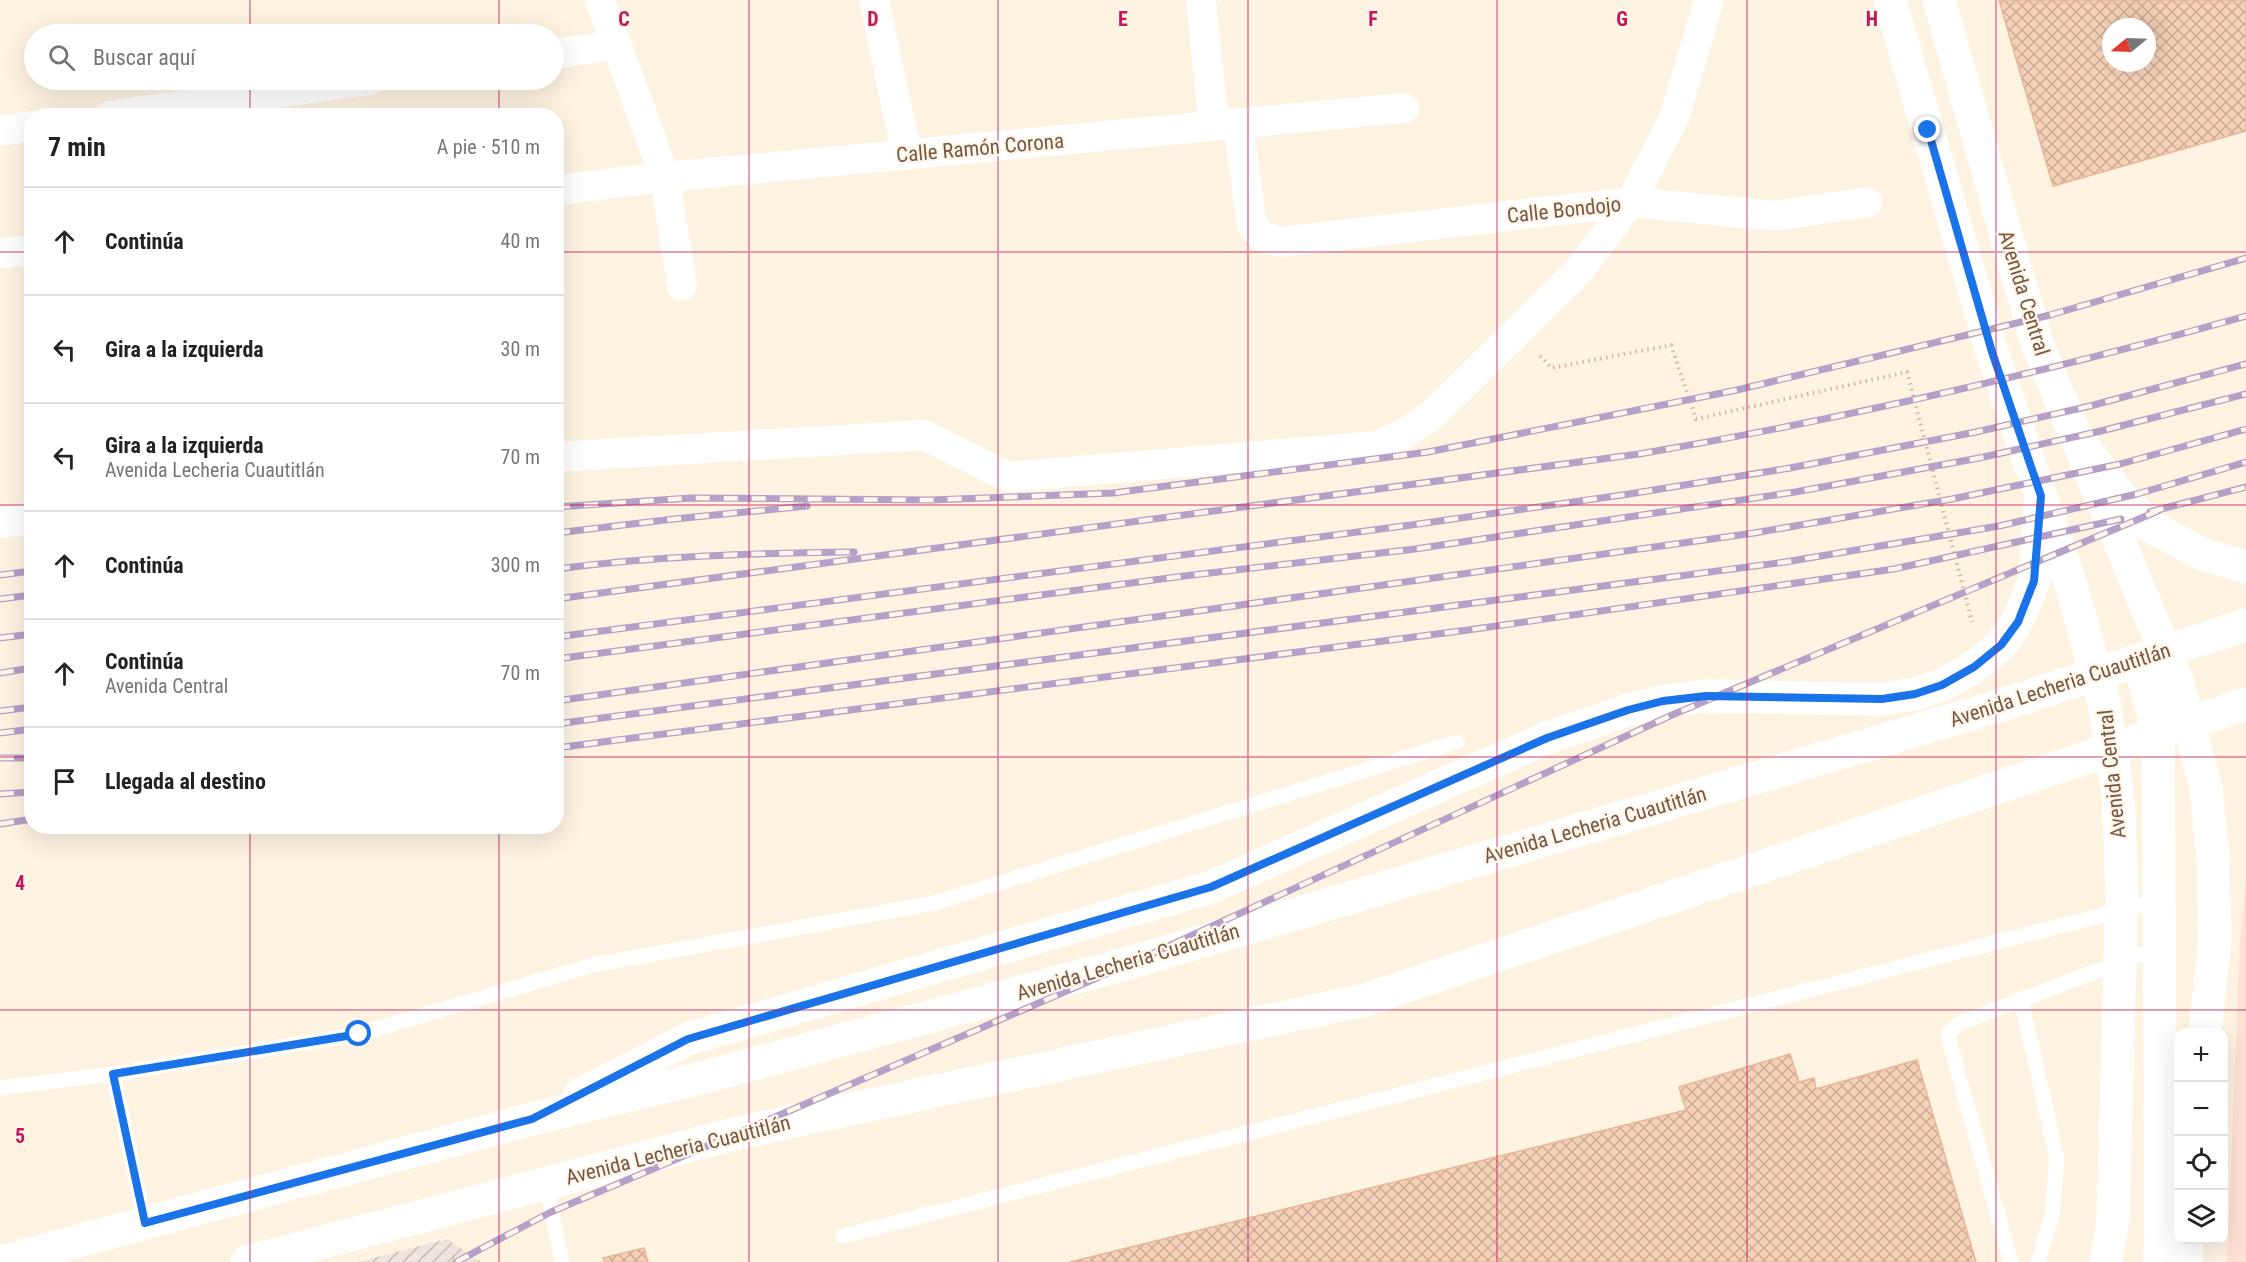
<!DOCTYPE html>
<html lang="es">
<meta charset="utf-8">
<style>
body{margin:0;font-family:"Roboto Condensed",sans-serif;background:#f6f6f6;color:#222}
.controls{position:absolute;right:18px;bottom:18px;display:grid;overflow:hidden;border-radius:12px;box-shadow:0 6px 24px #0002}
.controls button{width:54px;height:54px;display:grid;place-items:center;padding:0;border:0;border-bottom:2px solid #e0e0e0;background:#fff;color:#222;font:30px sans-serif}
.compass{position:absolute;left:2102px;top:18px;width:54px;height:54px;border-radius:50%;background:#fff;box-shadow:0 6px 24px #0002;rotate:251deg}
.stop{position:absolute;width:18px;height:18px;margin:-14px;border:4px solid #1a73e8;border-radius:50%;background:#fff}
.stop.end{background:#1a73e8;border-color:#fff;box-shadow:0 2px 6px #0008}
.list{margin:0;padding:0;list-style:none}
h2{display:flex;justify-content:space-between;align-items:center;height:78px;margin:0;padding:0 24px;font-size:26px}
h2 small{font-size:20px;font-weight:400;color:#767676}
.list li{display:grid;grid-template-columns:39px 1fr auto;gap:18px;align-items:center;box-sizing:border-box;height:108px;padding:0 24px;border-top:2px solid #e0e0e0}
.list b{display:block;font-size:22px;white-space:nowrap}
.list p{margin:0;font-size:20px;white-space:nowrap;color:#767676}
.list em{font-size:20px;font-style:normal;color:#767676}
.icon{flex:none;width:33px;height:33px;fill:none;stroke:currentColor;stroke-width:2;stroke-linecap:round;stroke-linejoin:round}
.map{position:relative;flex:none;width:2246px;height:1262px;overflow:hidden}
.search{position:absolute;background:#fff;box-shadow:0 6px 24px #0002;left:24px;top:24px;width:540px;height:66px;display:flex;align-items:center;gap:15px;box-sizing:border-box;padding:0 21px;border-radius:33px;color:#767676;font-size:22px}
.panel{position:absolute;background:#fff;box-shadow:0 6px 24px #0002;left:24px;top:108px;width:540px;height:726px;border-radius:24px}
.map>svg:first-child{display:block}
</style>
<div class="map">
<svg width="2246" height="1262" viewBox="0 0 2246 1262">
<defs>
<pattern id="industrial-furrows" width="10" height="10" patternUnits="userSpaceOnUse" patternTransform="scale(1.5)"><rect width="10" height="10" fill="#ece4dd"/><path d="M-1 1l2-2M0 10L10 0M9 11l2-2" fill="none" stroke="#c4bcb5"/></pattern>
<pattern id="building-cross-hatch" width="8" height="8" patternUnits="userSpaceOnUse" patternTransform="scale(1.5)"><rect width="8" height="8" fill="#f5d0b7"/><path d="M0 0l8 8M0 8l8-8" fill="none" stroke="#cbac97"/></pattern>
</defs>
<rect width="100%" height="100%" fill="#fef3e1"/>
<path fill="#ffe1d4" d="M2246,877V1262H2227L2240,943Z"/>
<path fill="url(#industrial-furrows)" d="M447,1239L481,1262H358Z"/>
<path fill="url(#building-cross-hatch)" stroke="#e8b696" stroke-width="1.5" fill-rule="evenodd" d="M1999,0H2246V131L2053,186ZM2111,27H2147V63H2111Z
M1790,1054L1799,1082L1814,1078L1816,1089L1917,1060L1976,1262H1070L1686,1110L1679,1087Z
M644,1248L648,1262H604L603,1258Z"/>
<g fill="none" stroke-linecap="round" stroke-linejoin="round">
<path stroke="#d9b39a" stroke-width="4" stroke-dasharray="1.5 4.5" stroke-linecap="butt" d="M1540,356L1552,368L1671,345L1696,419L1907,372L1972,622"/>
<path stroke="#fff" stroke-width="15" d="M2021,999L2057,1159L2052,1216L2038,1262
M113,1074L359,1034L593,965L934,903L1457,742
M0,1088L113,1074L145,1223
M546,1183L562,1262
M843,1236L2159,901
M2011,1262L1950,1044L1949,1033L1960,1023L2160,947"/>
<path stroke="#fff" stroke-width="30" d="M600,0L665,177L682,286
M874,0L907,155
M1201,0L1214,126
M554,54L617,45
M109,116L369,80
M1238,124L1252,225L1261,236L1280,242L1631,202L1775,216L1867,202
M0,131L32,126
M556,190L665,177L1404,108
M0,253L32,250
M556,457L924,435L1008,477L1377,446L1404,434L1432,415L1577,273L1631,202L1675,115L1709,0
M0,523L32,519"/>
<path stroke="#fff" stroke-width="33" d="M1890,0L1992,352L2072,588L2104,703L2118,794L2122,892L2113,1220L2106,1262
M1939,0L2037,343L2177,680L2206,788L2213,858L2215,939L2205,1032
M2139,660L2158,733L2161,1241L2159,1262
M2186,1262L2187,1240"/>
<path stroke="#fff" stroke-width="33" d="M2074,433L2124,500L2150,526L2204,555L2246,567
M579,1095L688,1039L1211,887L1547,738L1628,710L1663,701L1706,696L1882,699L1915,694L1942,685L1974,667L2001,645L2017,622L2034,581L2041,496
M0,1262L532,1119L705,1077L1136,961L1999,706L2246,625
M247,1262L738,1133L1365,1000L2246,704"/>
<defs>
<path id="rail" d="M556,507L691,498L931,500L1113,493L1428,452L1737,390L2050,315L2246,258
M2150,512L2246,487
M556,533L674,519L807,506
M556,569C655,556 755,553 854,552
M0,575L32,571
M0,599L32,595
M556,599L1639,454C1844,419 2046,372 2246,316
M556,637L1411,525L1629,494L1790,468L1976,432L2090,406L2246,364
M0,638L32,634
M556,659L1184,576L1415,549L1795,492L1979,458L2101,431L2246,394
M0,673L32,668
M556,701L1754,533L1952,499L2120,464L2246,429
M0,711L32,707
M556,724L1785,562L1999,526L2137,494L2246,462
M0,733L32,729
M556,748L1468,630L1894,569L2121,519
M0,758H32
M0,794L32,792
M0,824L32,819
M456,1262L551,1212L738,1133L1136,961L1672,715L2158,511"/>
</defs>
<use href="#rail" stroke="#b5a0c7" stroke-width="7"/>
<use href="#rail" stroke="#fff6e9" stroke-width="4.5" stroke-dasharray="14" stroke-linecap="butt"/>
</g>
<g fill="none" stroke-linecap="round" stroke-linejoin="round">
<path stroke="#1a73e8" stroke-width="8" d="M359,1034L113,1074L145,1223L532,1119L688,1039L1211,887L1547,738L1628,710L1663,701L1706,696L1882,699L1915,694L1942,685L1974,667L2001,645L2018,622L2034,581L2041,496L1992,352L1928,130"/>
</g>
<path fill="none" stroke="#c2185b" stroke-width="1.5" stroke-opacity="0.55" d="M250,0V34M499,0V34M749,0V1262M998,0V1262M1248,0V1262M1497,0V1262M1747,0V1262M1996,0V1262M250,80V116M499,80V116M0,252H32M556,252H2246M0,505H32M556,505H2246M0,757H32M556,757H2246M250,826V1262M499,826V1262M0,1010H2246"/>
<g text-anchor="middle" stroke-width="4.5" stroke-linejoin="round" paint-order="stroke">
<g font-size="21" fill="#765846" stroke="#fff6e9">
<text transform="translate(980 148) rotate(-5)" y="7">Calle Ramón Corona</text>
<text transform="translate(1564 210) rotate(-6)" y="7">Calle Bondojo</text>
<text transform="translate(2024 293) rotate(73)" y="7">Avenida Central</text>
<text transform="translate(2060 685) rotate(-18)" y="7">Avenida Lecheria Cuautitlán</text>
<text transform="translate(2112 774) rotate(-96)" y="7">Avenida Central</text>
<text transform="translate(1595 825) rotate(-16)" y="7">Avenida Lecheria Cuautitlán</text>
<text transform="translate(1128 962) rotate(-16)" y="7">Avenida Lecheria Cuautitlán</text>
<text transform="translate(678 1150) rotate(-14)" y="7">Avenida Lecheria Cuautitlán</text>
</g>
</g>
<g font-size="20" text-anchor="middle" font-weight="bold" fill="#c2185b" stroke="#fff6e9" stroke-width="4.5" stroke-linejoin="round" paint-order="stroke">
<text x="624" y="26">C</text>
<text x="873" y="26">D</text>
<text x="1123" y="26">E</text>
<text x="1373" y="26">F</text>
<text x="1622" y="26">G</text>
<text x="1872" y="26">H</text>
<text x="20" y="890">4</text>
<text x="20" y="1143">5</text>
</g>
</svg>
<div class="controls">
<button>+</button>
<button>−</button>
<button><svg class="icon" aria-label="locate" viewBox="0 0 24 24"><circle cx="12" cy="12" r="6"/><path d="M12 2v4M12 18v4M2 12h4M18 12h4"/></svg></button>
<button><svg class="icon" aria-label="layers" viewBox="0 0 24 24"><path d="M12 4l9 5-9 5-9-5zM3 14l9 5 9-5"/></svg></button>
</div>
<svg class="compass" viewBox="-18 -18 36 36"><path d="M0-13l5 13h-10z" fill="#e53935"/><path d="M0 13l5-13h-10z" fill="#767676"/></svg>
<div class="stop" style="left:359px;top:1034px"></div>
<div class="stop end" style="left:1928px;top:130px"></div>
<div class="search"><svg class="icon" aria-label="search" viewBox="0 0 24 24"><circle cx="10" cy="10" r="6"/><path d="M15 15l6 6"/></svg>Buscar aquí</div>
<section class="panel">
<h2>7 min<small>A pie · 510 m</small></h2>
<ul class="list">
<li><svg class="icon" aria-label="ahead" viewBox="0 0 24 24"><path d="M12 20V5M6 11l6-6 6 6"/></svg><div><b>Continúa</b></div><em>40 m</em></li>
<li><svg class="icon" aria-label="left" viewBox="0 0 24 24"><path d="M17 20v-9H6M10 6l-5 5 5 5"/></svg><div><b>Gira a la izquierda</b></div><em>30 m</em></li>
<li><svg class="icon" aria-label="left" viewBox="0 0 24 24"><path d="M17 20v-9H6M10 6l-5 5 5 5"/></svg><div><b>Gira a la izquierda</b><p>Avenida Lecheria Cuautitlán</p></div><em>70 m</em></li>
<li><svg class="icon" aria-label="ahead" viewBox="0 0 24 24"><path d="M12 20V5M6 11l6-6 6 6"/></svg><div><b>Continúa</b></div><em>300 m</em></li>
<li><svg class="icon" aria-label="ahead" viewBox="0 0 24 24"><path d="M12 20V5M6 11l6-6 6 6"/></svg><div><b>Continúa</b><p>Avenida Central</p></div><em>70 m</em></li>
<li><svg class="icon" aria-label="arrive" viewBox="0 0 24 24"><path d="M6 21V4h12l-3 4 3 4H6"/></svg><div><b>Llegada al destino</b></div></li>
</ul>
</section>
</div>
